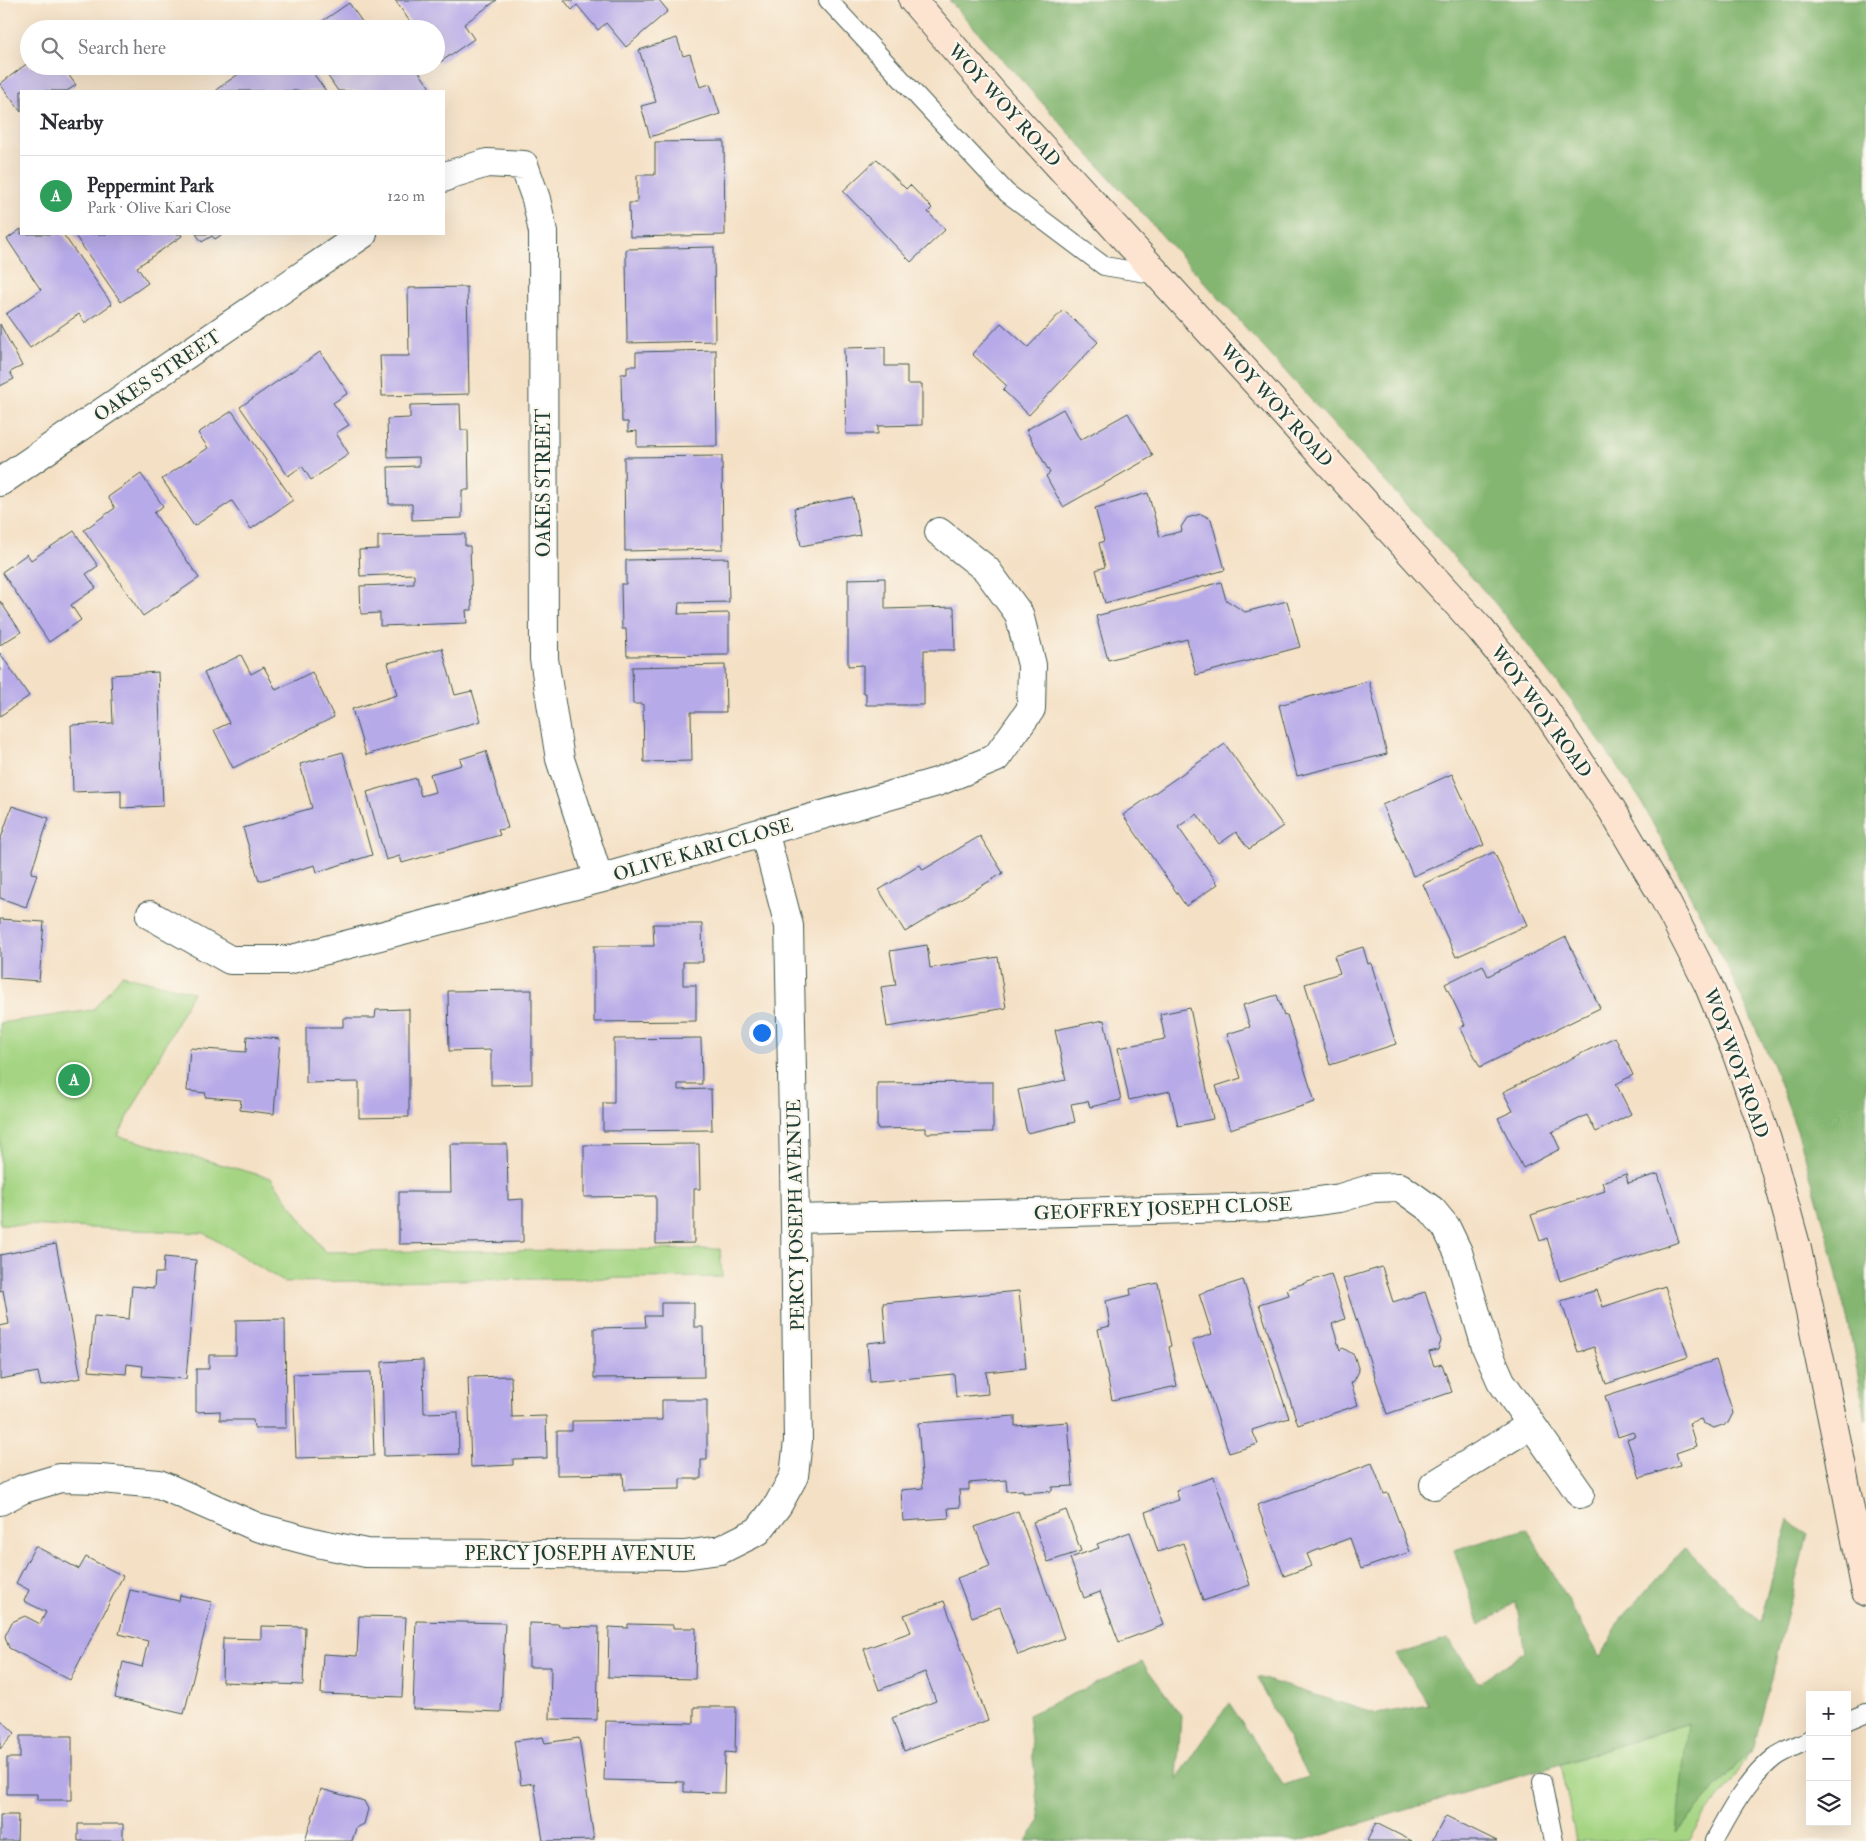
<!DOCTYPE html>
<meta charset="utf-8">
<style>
body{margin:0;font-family:"IM FELL Double Pica",serif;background:#f7f7f7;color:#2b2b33}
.controls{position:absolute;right:15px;bottom:15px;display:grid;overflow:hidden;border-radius:0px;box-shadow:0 5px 20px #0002}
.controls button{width:45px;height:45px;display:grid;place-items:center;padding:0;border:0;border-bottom:1px solid #e1e1e2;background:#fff;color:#2b2b33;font:25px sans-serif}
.you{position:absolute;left:761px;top:1032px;width:18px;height:18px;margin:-12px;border:4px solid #fff;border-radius:50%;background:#1a73e8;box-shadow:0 0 0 8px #1a73e833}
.badge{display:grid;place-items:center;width:32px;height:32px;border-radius:50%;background:#c8321e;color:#fff;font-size:16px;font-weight:700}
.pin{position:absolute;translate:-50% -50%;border:2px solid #fff;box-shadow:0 1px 5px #0006}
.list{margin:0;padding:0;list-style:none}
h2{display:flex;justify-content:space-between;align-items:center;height:65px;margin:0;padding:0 20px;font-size:21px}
h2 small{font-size:16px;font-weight:400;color:#7c7c81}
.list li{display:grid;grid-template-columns:32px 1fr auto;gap:15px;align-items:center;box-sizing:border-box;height:80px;padding:0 20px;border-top:1px solid #e1e1e2}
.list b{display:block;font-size:19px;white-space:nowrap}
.list p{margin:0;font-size:16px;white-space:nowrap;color:#7c7c81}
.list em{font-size:16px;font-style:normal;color:#7c7c81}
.icon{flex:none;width:28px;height:28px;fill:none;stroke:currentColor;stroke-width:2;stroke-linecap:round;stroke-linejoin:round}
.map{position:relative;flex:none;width:1866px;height:1841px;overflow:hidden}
.search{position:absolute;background:#fff;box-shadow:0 5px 20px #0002;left:20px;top:20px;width:425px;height:55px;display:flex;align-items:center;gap:12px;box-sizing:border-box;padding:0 18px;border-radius:28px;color:#7c7c81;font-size:19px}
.panel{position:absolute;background:#fff;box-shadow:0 5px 20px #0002;left:20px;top:90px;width:425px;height:145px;border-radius:0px}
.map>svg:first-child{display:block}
</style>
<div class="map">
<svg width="1866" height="1841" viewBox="0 0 1866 1841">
<rect width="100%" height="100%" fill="#fbf7ec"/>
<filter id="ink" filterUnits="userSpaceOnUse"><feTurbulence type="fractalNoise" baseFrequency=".02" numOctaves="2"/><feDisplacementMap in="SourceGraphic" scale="10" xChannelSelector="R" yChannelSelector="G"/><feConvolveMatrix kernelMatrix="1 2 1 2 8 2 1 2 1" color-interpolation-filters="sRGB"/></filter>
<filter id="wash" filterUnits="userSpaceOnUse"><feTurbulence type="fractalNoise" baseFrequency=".0096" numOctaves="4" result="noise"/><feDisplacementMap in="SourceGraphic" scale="20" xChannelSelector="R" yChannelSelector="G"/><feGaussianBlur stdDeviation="1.12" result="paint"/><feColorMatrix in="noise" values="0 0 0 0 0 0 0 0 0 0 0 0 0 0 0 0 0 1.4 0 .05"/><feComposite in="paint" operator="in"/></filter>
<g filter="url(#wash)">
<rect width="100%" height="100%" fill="#f4e0c5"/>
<path fill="#a5d583" stroke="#62895c" d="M122,975L193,992L118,1136L271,1178L325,1252L720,1249L722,1277L284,1282L204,1233L0,1224V1023L93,1010Z
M1689,1723L1677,1831L1754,1746L1731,1783L1706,1813L1689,1841H1576L1561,1764Z"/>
<path fill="#84b671" stroke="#527a52" d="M949,0H1866V1420L1849,1326L1831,1249L1801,1142L1774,1068L1726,964L1640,799L1576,707L1495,603Z
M1789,1519L1807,1535L1754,1746L1676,1832L1688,1723L1561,1764L1300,1841H1026L1040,1820L1028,1715L1142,1662L1181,1715L1177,1779L1229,1703L1284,1785L1308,1777L1257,1677L1377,1714L1429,1705L1396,1655L1448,1639L1479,1683L1525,1652L1516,1602L1480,1625L1454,1550L1527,1529L1600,1657L1622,1617L1685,1548L1760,1622Z"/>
<g id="blocks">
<path fill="#b7aae8" d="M395,0H497L464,24L474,39L439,63L436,59V29H415Z
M564,0H659L668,11L626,47L606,23L598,30L577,5L572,10Z
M349,3L367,29H311Z
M677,38L683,56L690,54L700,87L710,84L720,114L650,137L641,106L656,102L639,50Z
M29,62V66H62L76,85L67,91H21V112L0,84Z
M250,66H308L326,91H218L217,89Z
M321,66H415L430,88L426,91H338Z
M724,141L725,235L630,237L629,203H637V175H655V142Z
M877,159L906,189L910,185L932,208L928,212L945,230L911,262L843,191Z
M21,229V234H63L112,304L85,323L79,314L30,348L6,314L41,290L7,239Z
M74,234H181L182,236L137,267L148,283L121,302Z
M196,234H223L215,239L212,236L202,242Z
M714,247L715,341L627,343L626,249Z
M467,287L469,394L382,396L380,356H409L408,288Z
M1063,310L1098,342L1029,415L1003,390L1007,386L972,354L1001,323L1028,347Z
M0,324L22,366L10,372L14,379L0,386Z
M885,347V366H907V384H922V425L878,426V434H846L844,348Z
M716,350L717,446L637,447V431L628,432V422H622L621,374H627V366H636V352Z
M320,352L348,393L333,403L349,425L336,433L349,454L311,480L302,466L288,476L240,407Z
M460,404L461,430H468L469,490H462V518L412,520V504H389L388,467L419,466V457L388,458L387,419L410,418V405Z
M1063,409L1080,440L1128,413L1153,456L1063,507L1046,476L1050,473L1026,430Z
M232,411L293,500L251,529L232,501L194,526L162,479L208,448L198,433Z
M722,456L723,549L625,551L624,457Z
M141,474L163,506L154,513L199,578L143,616L84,530L115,508L108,497Z
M1148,493L1160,537L1182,531L1181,527L1187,518L1201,514L1211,519L1225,570L1105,603L1096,570L1105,567L1099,543L1104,541L1095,508Z
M853,497L860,535L801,546L794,508Z
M74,531L98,566L86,574L96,588L71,605L81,620L49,642L2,572L27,554L31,560Z
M465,534V546H470L472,610H466L467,623L380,626V613L361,614L360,586L414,584V574L360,576L359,550L378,549V536Z
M728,558L729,602L679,603L678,614L729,613V655L627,656L626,629H622L621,584H626V560Z
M885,578V609L954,607L955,650H924V705H866V693H863V665L848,666V579Z
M1221,582L1226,600L1245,612L1287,601L1300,647L1196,675L1187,639L1108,660L1096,616Z
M0,601L21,632L0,645Z
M442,648L455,695L472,691L481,721L366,755L352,709L397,695L388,663Z
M0,653L29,696L0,716Z
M241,655L251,674L264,667L276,690L312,672L334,717L233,768L214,730L229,723L204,673Z
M725,665L726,712H691L692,761L644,762L643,704H633L632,667Z
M158,672L163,806L121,808V790L73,792L71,725L113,723L111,675Z
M1369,681L1387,754L1297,776L1279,705Z
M1225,744L1283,826L1249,849L1236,832L1219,844L1197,814L1178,827L1218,884L1186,906L1123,815Z
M486,751L508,828L498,830L500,835L402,863L400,856L386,860L367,792L416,778L421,796L435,792L430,774L462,765L460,759Z
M343,752L372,855L317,872L315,865L259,881L243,828L312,808L300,764Z
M1452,774L1484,845L1413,876L1382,805Z
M12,806L49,818L31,873L37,874L26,907L0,898V841Z
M980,836L1003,873L905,932L879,890L920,865L923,870Z
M1494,852L1527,925L1456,957L1423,884Z
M0,919L44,922L39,981L0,978Z
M653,924H702L703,962H683V985H696V1021L594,1022V946H654Z
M1566,937L1600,1008L1480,1067L1460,1027L1465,1025L1445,984L1483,965L1488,976Z
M927,945L930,968L998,957L1006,1008L887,1027L881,987L896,985L890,951Z
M1363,947L1368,964L1371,963L1396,1044L1330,1065L1305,984L1340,973L1334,956Z
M532,990V1084L491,1085V1050L449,1051L448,991Z
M1277,995L1284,1016L1287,1015L1315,1102L1230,1129L1216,1086L1241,1078L1227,1034L1250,1027L1243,1005Z
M1190,1008L1213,1119L1178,1126L1170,1091L1129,1100L1118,1048L1165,1039L1160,1014Z
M409,1009V1117L359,1118V1082L306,1083V1027H343V1018H375L376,1010Z
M1104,1020L1121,1100L1090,1107L1088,1101L1071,1104L1075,1122L1027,1133L1018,1090L1066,1080L1055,1030Z
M247,1036L280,1039L274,1114L240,1110L241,1100L205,1097L206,1093L187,1091L190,1048L246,1052Z
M1615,1037L1633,1075L1616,1084L1631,1114L1596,1132L1587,1115L1552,1132L1560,1149L1523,1168L1498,1118L1513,1111L1503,1092Z
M701,1038L702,1084H678V1090L711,1089L712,1130L603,1131V1103H614V1039Z
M993,1082V1132L926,1133V1128L877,1129V1083Z
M450,1144H507L508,1200L523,1199V1242L399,1244V1192H451Z
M699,1144L700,1189H694V1243L656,1244V1196L584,1197V1145Z
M1626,1174L1628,1183L1658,1174L1679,1242L1560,1281L1547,1238L1540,1241L1531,1215L1605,1191L1602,1182Z
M56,1244L81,1378L41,1386L38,1372L0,1379V1326L9,1324L3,1290L0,1291V1255Z
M164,1257L196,1260L186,1379L142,1376L143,1366L127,1364L126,1374L89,1371L94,1316L129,1319L132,1286L154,1288L155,1273H163Z
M1382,1267L1393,1302L1425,1292L1441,1341L1438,1350L1429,1352L1434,1366L1442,1364L1452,1392L1387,1414L1343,1279Z
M1331,1274L1345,1319L1332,1324L1340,1350L1343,1348L1354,1355L1359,1371L1354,1381L1351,1383L1358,1405L1298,1425L1259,1304L1289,1295L1287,1289Z
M1243,1280L1289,1418L1252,1430L1258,1444L1229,1453L1192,1341L1212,1334L1199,1294Z
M1158,1283L1171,1346L1169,1347L1177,1386L1112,1400L1098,1329L1110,1326L1106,1301L1131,1295L1130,1289Z
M1665,1286L1688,1357L1606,1384L1594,1347L1578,1352L1561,1301L1597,1290L1603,1307Z
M1019,1291L1026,1368L986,1372L988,1394L956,1397L954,1374L870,1382L867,1343L886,1341L883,1303Z
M661,1303H694V1327H703L704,1377L594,1378V1328L646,1327L645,1316H661Z
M285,1319L286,1428H254L253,1420H220V1411L196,1412V1369H209V1355H236V1320Z
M423,1360L424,1413L458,1412L459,1454L384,1456L382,1362Z
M1716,1360L1733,1413L1728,1423L1714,1428L1703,1423L1701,1419L1689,1423L1696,1446L1676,1453L1680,1465L1640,1478L1627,1439L1635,1436L1633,1432L1618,1437L1605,1396Z
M371,1372L374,1456L296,1458L293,1374Z
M511,1376L512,1417L546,1416L547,1458L513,1459V1465L471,1467L468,1377Z
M662,1400H707V1460H701V1479H680V1489L624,1490L623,1474L557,1475V1431H572V1421L662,1420Z
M1015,1416V1426L1068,1422L1073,1486L1052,1487V1491L1023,1493V1490L1007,1491L1006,1480L969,1483V1490H959L960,1507L948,1508L949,1518L903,1521L901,1490L923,1488L918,1423Z
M1372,1463L1384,1494L1388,1493L1410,1552L1361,1569L1350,1538L1307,1554L1312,1566L1284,1576L1257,1505Z
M1214,1477L1250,1585L1203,1601L1183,1543L1158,1552L1145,1512L1179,1500L1176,1490Z
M1066,1510L1081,1551L1048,1562L1033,1522Z
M1018,1511L1064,1638L1018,1655L1000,1607L972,1617L957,1578L990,1566L975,1527Z
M1130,1532L1164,1625L1119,1642L1100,1592L1084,1598L1070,1558L1099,1548L1097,1544Z
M35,1546L79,1569L86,1557L123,1576L70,1680L9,1648L5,1636L12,1622L25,1616L40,1624L46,1612L24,1601L29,1590L16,1583Z
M130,1590L179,1601L180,1595L212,1602L184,1714L115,1698L123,1662L142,1667L148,1641L119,1634Z
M944,1601L988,1720L904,1751L892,1718L936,1701L925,1672L879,1690L864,1649L911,1632L904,1615Z
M359,1616L406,1617L402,1697L321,1694L323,1654L357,1656Z
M416,1621L505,1623L501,1712L413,1709Z
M529,1623L559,1624L558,1626L599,1627L597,1720L550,1719L551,1667H529Z
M628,1624L673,1625V1628H696L695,1679L608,1677L609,1627L628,1628Z
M261,1626L305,1627L303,1685L222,1682L223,1638L261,1639Z
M694,1707H736L735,1753L725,1752L724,1793L684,1792V1782L604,1780L606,1721L694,1723Z
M0,1719L15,1733L0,1749Z
M20,1736H72V1800H37V1794H7V1758H20Z
M543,1737L545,1743L579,1738L594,1840L543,1841L534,1783L521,1785L514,1741Z
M321,1789L364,1801L368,1809L364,1824L356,1828L352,1841H305Z
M0,1815H18L17,1841H0Z
M1446,1816L1497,1841H1432Z
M1376,1823L1412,1841H1367Z
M78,1824H123V1841H78Z"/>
</g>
</g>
<g filter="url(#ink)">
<use href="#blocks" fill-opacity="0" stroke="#3f554a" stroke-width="1"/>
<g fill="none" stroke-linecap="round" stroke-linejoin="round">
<defs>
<path id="service" d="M828,0L1007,193L1104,266L1158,275
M1847,1721L1866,1713
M1542,1782L1554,1841
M1714,1841C1730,1811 1748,1778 1775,1757C1785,1750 1799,1745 1810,1739"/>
<path id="minor" d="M444,178L448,175L487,163L524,165L536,199L543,232L544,659L560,759L599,879
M0,482L363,234
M150,915L230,960H288L599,879L937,782L996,758L1031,709L1032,665L1019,614L986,569L939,532
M795,1219L1274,1207L1340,1198L1373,1188L1400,1187L1432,1210L1446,1227L1458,1252L1486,1347L1501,1381L1580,1494
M1434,1485L1531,1425
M0,1501L23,1489L60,1478L101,1479L159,1484L257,1527L317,1543L366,1553L684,1555L720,1550L758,1531L778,1505L794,1476L798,1441L795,1219L789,926L764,831"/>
<path id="secondary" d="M913,0L999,100L1481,630L1542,705L1612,810L1665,900L1708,984L1736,1052L1767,1140L1797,1249L1838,1447L1866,1592"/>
</defs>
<use href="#service" stroke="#3f554a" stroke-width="20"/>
<use href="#minor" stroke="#3f554a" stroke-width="30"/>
<use href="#secondary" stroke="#3f554a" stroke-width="30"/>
<use href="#service" stroke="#fff" stroke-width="18"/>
<use href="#minor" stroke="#fff" stroke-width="28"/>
<use href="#secondary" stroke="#fde4d1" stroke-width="28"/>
</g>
</g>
<g text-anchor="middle" stroke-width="4.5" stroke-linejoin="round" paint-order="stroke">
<g font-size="19" fill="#1f3d34" stroke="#fbf7ec">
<text transform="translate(1005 105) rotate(48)" y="7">WOY WOY ROAD</text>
<text transform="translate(157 375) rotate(-34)" y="7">OAKES STREET</text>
<text transform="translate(1277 405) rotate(48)" y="7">WOY WOY ROAD</text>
<text transform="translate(543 483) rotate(-90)" y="7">OAKES STREET</text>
<text transform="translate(1542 711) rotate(54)" y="7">WOY WOY ROAD</text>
<text transform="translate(703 849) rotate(-16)" y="7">OLIVE KARI CLOSE</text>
<text transform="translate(1737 1063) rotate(70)" y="7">WOY WOY ROAD</text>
<text transform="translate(1163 1208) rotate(-2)" y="7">GEOFFREY JOSEPH CLOSE</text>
<text transform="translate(795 1215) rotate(-91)" y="7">PERCY JOSEPH AVENUE</text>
<text x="580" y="1560">PERCY JOSEPH AVENUE</text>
</g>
</g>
</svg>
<div class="controls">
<button>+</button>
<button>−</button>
<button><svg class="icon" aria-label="layers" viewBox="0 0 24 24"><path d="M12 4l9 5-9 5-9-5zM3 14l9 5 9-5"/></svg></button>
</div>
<div class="you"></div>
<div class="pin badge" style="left:74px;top:1080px;background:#2e9e5b">A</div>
<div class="search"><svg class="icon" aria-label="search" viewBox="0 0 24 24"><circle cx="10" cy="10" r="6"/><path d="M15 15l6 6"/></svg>Search here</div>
<section class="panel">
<h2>Nearby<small></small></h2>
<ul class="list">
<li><span class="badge" style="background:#2e9e5b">A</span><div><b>Peppermint Park</b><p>Park · Olive Kari Close</p></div><em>120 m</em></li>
</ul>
</section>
</div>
